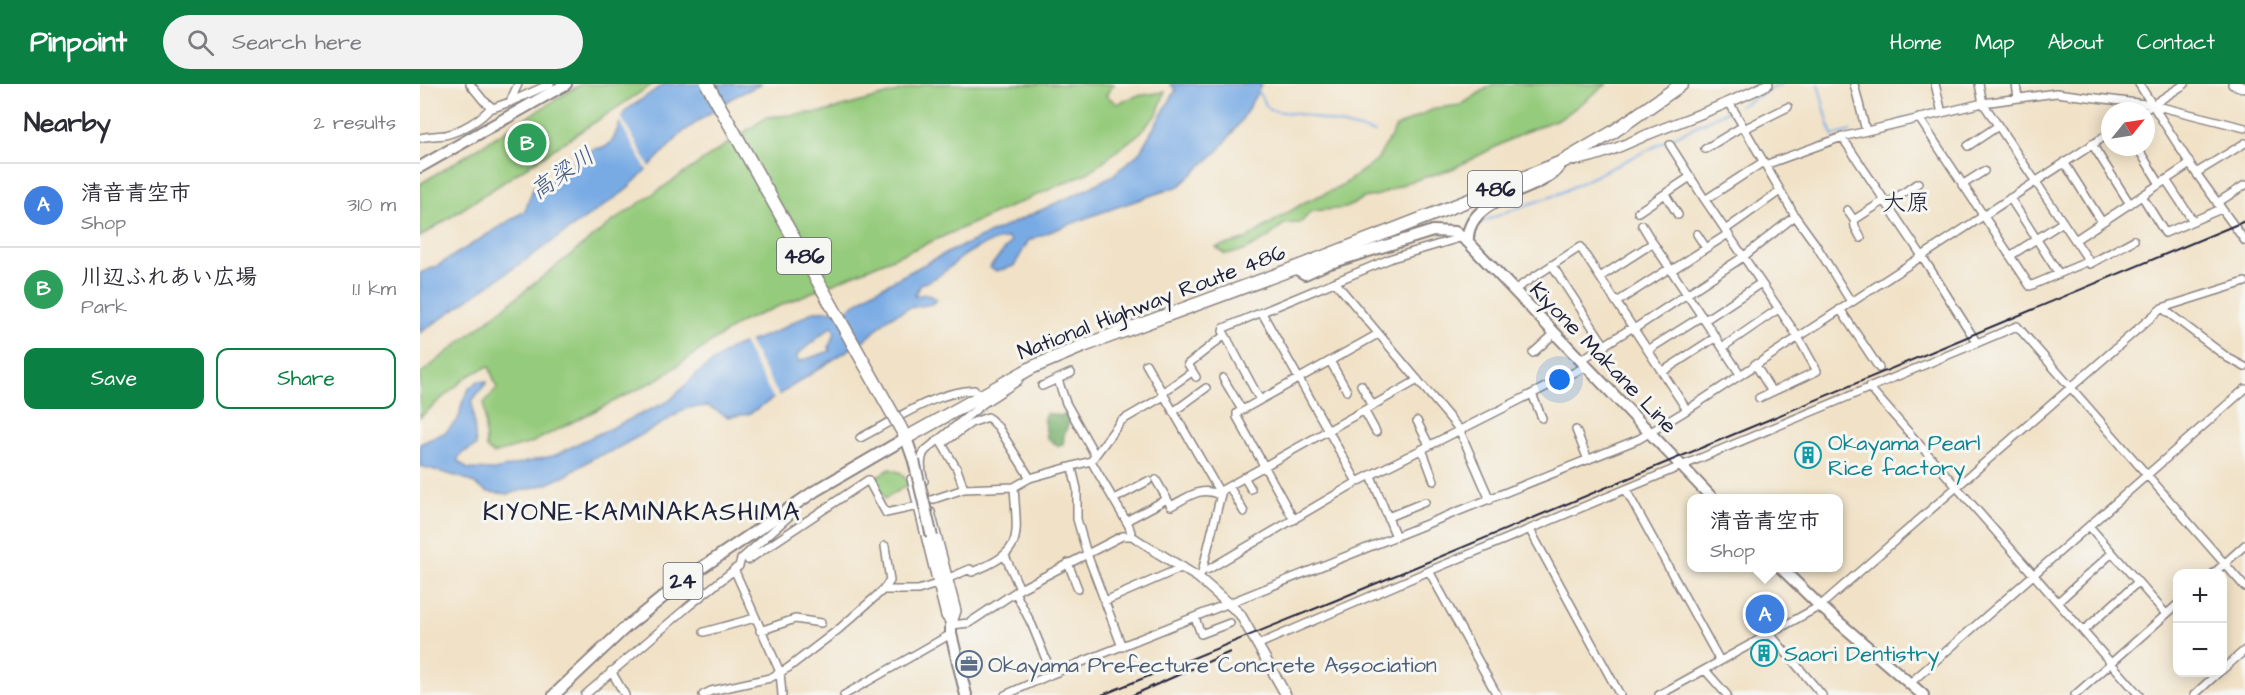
<!DOCTYPE html>
<meta charset="utf-8">
<style>
body{margin:0;font-family:"Architects Daughter","Klee One",sans-serif;background:#f2f2f3;color:#2b2b33}
.controls{position:absolute;right:18px;bottom:18px;display:grid;overflow:hidden;border-radius:12px;box-shadow:0 3px 15px #0003}
.controls button{width:54px;height:54px;display:grid;place-items:center;padding:0;border:0;border-bottom:2px solid #e1e1e2;background:#fff;color:#2b2b33;font:30px sans-serif}
.compass{position:absolute;left:1681px;top:18px;width:54px;height:54px;border-radius:50%;background:#fff;box-shadow:0 3px 15px #0003;rotate:60deg}
.you{position:absolute;left:1140px;top:296px;width:21px;height:21px;margin:-15px;border:4px solid #fff;border-radius:50%;background:#1a73e8;box-shadow:0 0 0 9px #1a73e833}
.badge{display:grid;place-items:center;width:39px;height:39px;border-radius:50%;background:#0b8043;color:#fff;font-size:20px;font-weight:700}
.pin{position:absolute;translate:-50% -50%;border:3px solid #fff;box-shadow:0 2px 6px #0006}
.popup{position:absolute;left:1267px;top:410px;width:156px;height:78px;box-sizing:border-box;display:grid;place-content:center;border-radius:12px;background:#fff;filter:drop-shadow(0 2px 4px #0005);font-size:20px;white-space:nowrap;color:#7c7c81}
.popup b{font-size:22px;color:#2b2b33}
.popup::after{content:'';position:absolute;left:50%;top:100%;margin-left:-12px;border:12px solid transparent;border-top-color:#fff}
.list{margin:0;padding:0;list-style:none}
h2{display:flex;justify-content:space-between;align-items:center;height:78px;margin:0;padding:0 24px;font-size:26px}
h2 small{font-size:20px;font-weight:400;color:#7c7c81}
.list li{display:grid;grid-template-columns:39px 1fr auto;gap:18px;align-items:center;box-sizing:border-box;height:84px;padding:0 24px;border-top:2px solid #e1e1e2}
.list b{display:block;font-size:22px;white-space:nowrap}
.list p{margin:0;font-size:20px;white-space:nowrap;color:#7c7c81}
.list em{font-size:20px;font-style:normal;color:#7c7c81}
.actions{display:flex;gap:12px;padding:18px 24px}
.actions a{flex:1;padding:14px 0;border:2px solid #0b8043;border-radius:12px;text-align:center;font-size:21px;color:#0b8043}
.actions .main{background:#0b8043;color:#fff}
.icon{flex:none;width:33px;height:33px;fill:none;stroke:currentColor;stroke-width:2;stroke-linecap:round;stroke-linejoin:round}
.map{position:relative;flex:none;width:1825px;height:611px;overflow:hidden}
header{display:flex;align-items:center;gap:36px;box-sizing:border-box;height:84px;padding:0 30px;background:#0b8043;color:#fff}
header strong{font-size:28px}
nav{display:flex;gap:33px;margin-inline-start:auto;font-size:21px}
.search{width:420px;height:54px;background:#f2f2f3;display:flex;align-items:center;gap:15px;box-sizing:border-box;padding:0 21px;border-radius:33px;color:#7c7c81;font-size:22px}
main{display:flex}
aside{flex:1;background:#fff}
.map>svg:first-child{display:block}
</style>
<header>
<strong>Pinpoint</strong>
<div class="search"><svg class="icon" aria-label="search" viewBox="0 0 24 24"><circle cx="10" cy="10" r="6"/><path d="M15 15l6 6"/></svg>Search here</div>
<nav><a>Home</a><a>Map</a><a>About</a><a>Contact</a></nav>
</header>
<main>
<aside>
<h2>Nearby<small>2 results</small></h2>
<ul class="list">
<li><span class="badge" style="background:#3f7fe0">A</span><div><b>清音青空市</b><p>Shop</p></div><em>310 m</em></li>
<li><span class="badge" style="background:#2e9e5b">B</span><div><b>川辺ふれあい広場</b><p>Park</p></div><em>1.1 km</em></li>
</ul>
<div class="actions"><a class="main">Save</a><a>Share</a></div>
</aside>
<div class="map">
<svg width="1825" height="611" viewBox="0 0 1825 611">
<rect width="100%" height="100%" fill="#f6f6f2"/>
<filter id="ink" filterUnits="userSpaceOnUse"><feTurbulence type="fractalNoise" baseFrequency=".0167" numOctaves="2"/><feDisplacementMap in="SourceGraphic" scale="12" xChannelSelector="R" yChannelSelector="G"/><feConvolveMatrix kernelMatrix="1 2 1 2 8 2 1 2 1" color-interpolation-filters="sRGB"/></filter>
<filter id="wash" filterUnits="userSpaceOnUse"><feTurbulence type="fractalNoise" baseFrequency=".008" numOctaves="4" result="noise"/><feDisplacementMap in="SourceGraphic" scale="24" xChannelSelector="R" yChannelSelector="G"/><feGaussianBlur stdDeviation="1.35" result="paint"/><feColorMatrix in="noise" values="0 0 0 0 0 0 0 0 0 0 0 0 0 0 0 0 0 1.4 0 .05"/><feComposite in="paint" operator="in"/></filter>
<g filter="url(#wash)">
<rect width="100%" height="100%" fill="#f1e2c7"/>
<path fill="#95cb7c" stroke="#5c765c" stroke-width="1.5" d="M161,0H233L0,153V100Z
M506,0H694L686,11L697,20L716,12L745,8L737,30L720,49L669,88L499,163L321,238L238,295L111,359L73,370L66,364L64,319L77,304L69,282L48,292L0,333V290L193,137L347,33L404,28Z
M1073,0H1187L1143,33L1105,48L1032,85L986,99L959,111L944,114L926,124L892,127L880,139L864,140L849,153L824,167L805,170L796,163L824,156L885,118L920,103L957,76L976,43L1016,24L1041,21Z
M470,385L481,389L489,400L465,415L452,395Z"/>
<path fill="#78af6c" stroke="#4d6854" stroke-width="1.5" d="M627,329L641,332L645,330L649,338L644,351L643,361L639,362L627,354L624,333Z"/>
<path fill="#78aae4" stroke="#4d6690" stroke-width="1.5" fill-rule="evenodd" d="M244,0H341L312,14L263,48L205,107L0,249V189L17,182L105,127L114,102L129,96L173,65L186,63L193,56L205,27Z
M750,0H842L821,37L800,65L759,102L674,131L609,156L594,182L577,187L569,184L591,158L588,154C574,156 561,161 548,169C530,180 524,193 501,200L494,212L506,210L517,215L512,220L489,224L468,234L450,252L329,330L308,333L288,322L267,324L234,344L190,368L173,374L145,392L127,400L88,410L68,408L46,395L0,382V360L26,348L39,334L42,319L49,305L58,297L67,298L52,317L56,362L42,369L37,376L48,385L74,386L136,371L163,357L249,317L278,289L310,265L355,248L394,227L427,226L452,208L520,172L667,105L693,91L719,69L756,6ZM412,242L415,249L409,262L410,267L378,278L377,271Z"/>
<path fill="#f1e2c7" d="M200,31L231,85L228,88L198,35Z
M327,255L360,314L355,317L322,257Z"/>
<g fill="none" stroke-linecap="round" stroke-linejoin="round">
<path stroke="#78aae4" stroke-width="2" d="M1398,0L1412,52L1431,47
M837,6L849,26L885,31L955,49
M1319,22L1361,0
M1480,36L1518,26
M1060,139L1089,127L1136,111L1307,27"/>
</g>
</g>
<g filter="url(#ink)">
<g fill="none" stroke-linecap="round" stroke-linejoin="round">
<defs>
<path id="minor" d="M50,0L63,16L73,24L90,18L130,0
M1434,0L1446,47
M1515,0L1522,29
M1596,0L1598,14
M1719,0L1776,89L1825,157
M90,18L98,0
M1309,18L1375,132L1396,161L1431,218
M1723,27L1765,0
M1499,34L1610,202L1669,177L1563,19L1559,0
M1324,45L1368,23
M1422,53L1502,172L1557,259L1597,242L1825,503
M0,54C8,52 17,52 25,51C41,47 61,36 71,23
M1672,60L1710,120
M1250,61L1285,116
M1548,62L1578,42
M1717,63L1740,100
M1285,65L1323,42
M1644,78L1682,138
M1345,81L1422,53L1563,19L1636,9L1733,21L1825,44
M1776,89L1825,59
M1746,96L1773,137
M1542,101L1564,87
M1245,110L1258,131
M1722,112L1745,149L1801,125
M1590,114L1639,190
M1797,119L1825,101
M1467,120L1498,99
M1427,126L1434,136L1465,116
M1218,128L1270,93
M1434,136L1435,143L1441,154
M1222,141L1233,159
M1305,146L1360,107
M1277,150L1286,164
M1655,156L1770,80
M1590,172L1643,138
M1669,177L1670,180L1714,156
M1132,181L1185,262
M1252,186L1308,150
M1180,193L1233,159L1320,290
M915,198L1039,345L1070,416
M1094,206L1160,163L1267,326
M1197,218L1250,184
M1742,224L1808,274L1825,283
M1420,225L1459,284
M842,229L937,398
M1285,236L1341,199
M1214,245L1323,173L1375,132
M1303,263L1358,225
M1228,266L1282,232
M1113,269L1135,249
M1161,276L1213,243
M910,277L927,307
M726,280L800,409
M1335,280L1352,308
M1242,288L1296,253
M776,293L768,280L805,251
M803,294L822,326
M638,296L646,319L675,371
M941,301L953,322
M622,302L651,289
M1449,303L1719,611
M742,309L772,288
M1112,310L1122,334
M1339,314L1397,287L1378,253L1285,116L1343,78
M840,316L803,247L804,244L972,174L1043,153
M944,326L956,348
M753,328L786,304
M997,337L1009,361
M1156,346L1168,376
M440,354C475,336 514,308 554,306L560,312
M519,355L522,360L551,339L568,333L578,343L610,394L671,377L709,442L712,452
M522,360L537,385L544,405
M1002,365L1014,397
M671,377L701,337L744,312
M652,384L657,405V435L667,470L702,563
M951,392L976,453
M500,393L491,395L525,532L530,539
M824,393L831,405
M736,396L751,422C767,414 781,401 799,411
M504,397C501,388 499,373 506,366L564,319L598,297
M809,402L824,428
M1206,406L1300,577
M694,415L728,397
M508,417L544,405L594,403
M511,428L537,527L533,539
M968,433L1005,418
M874,436L817,333V329L958,250
M706,437L747,415
M1669,442L1746,530
M1110,446L1200,611
M585,472L600,505
M328,476L448,396L466,429L498,422
M648,479L658,505
M314,485L360,588L362,611
M783,486L789,485L937,398L1167,282
M1009,487L1077,611
M782,488L802,406L998,296
M1793,490L1825,461
M529,494L550,485L552,488C605,467 597,455 594,403L610,394
M463,506L470,497L465,462
M595,508L612,541L632,590
M685,517L763,483
M1638,518L1692,469
M775,534L781,550L810,539
M532,541L549,539L600,505L702,452H712L735,467
M340,547L375,535L401,539
M1663,547L1718,498
M284,548L335,534
M1350,550L1402,611
M837,561L1009,487L1557,259
M1285,586L1307,611
M1802,586L1825,566
M191,587L205,611
M1489,600L1825,305
M165,611L270,521L319,482L321,475L374,428L377,419
M283,611L291,607L350,594L368,584L419,545L463,506H498L517,500
M424,611L531,550
M585,611L632,590L1219,355L1267,326L1690,49
M1239,611L1400,522L1742,224L1825,198
M1655,611L1758,520
M1774,611L1799,588"/>
<path id="tertiary" d="M1813,0L1825,4
M1146,77C1175,76 1203,61 1229,50C1269,34 1310,20 1348,0
M735,467L779,494L820,530L866,611"/>
<path id="secondary" d="M0,83L146,0
M1048,158C1045,117 1105,110 1131,91C1136,88 1140,81 1143,77
M875,184L885,190L907,180L1013,147L1035,148L1048,158L1292,414
M486,354L494,377
M512,453L531,533V550L546,611
M1361,484L1400,522L1503,611"/>
<path id="primary" d="M134,611L206,543L268,493L395,407L486,354"/>
<path id="trunk" d="M480,343L486,354L613,283L663,262L875,184L1047,117L1144,77L1193,48L1262,0"/>
</defs>
<use href="#minor" stroke="#8a8281" stroke-width="10"/>
<use href="#tertiary" stroke="#8a8281" stroke-width="12"/>
<use href="#secondary" stroke="#8a8281" stroke-width="14"/>
<use href="#primary" stroke="#8a8281" stroke-width="14"/>
<use href="#trunk" stroke="#8a8281" stroke-width="15"/>
<use href="#minor" stroke="#fff" stroke-width="7"/>
<use href="#tertiary" stroke="#fff" stroke-width="9"/>
<use href="#secondary" stroke="#fff" stroke-width="10"/>
<use href="#primary" stroke="#fff" stroke-width="10"/>
<use href="#trunk" stroke="#fff" stroke-width="12"/>
<path stroke="#22223b" stroke-width="2" d="M682,611L914,517L1825,137
M713,611L810,568"/>
<defs>
<path id="secondary-bridge" d="M494,377L512,453"/>
<path id="trunk-bridge" d="M287,0L480,343"/>
</defs>
<use href="#secondary-bridge" stroke="#8a8281" stroke-width="14" stroke-linecap="butt"/>
<use href="#trunk-bridge" stroke="#8a8281" stroke-width="15" stroke-linecap="butt"/>
<use href="#secondary-bridge" stroke="#fff" stroke-width="10"/>
<use href="#trunk-bridge" stroke="#fff" stroke-width="12"/>
</g>
</g>
<defs>
<symbol id="building-ring" viewBox="-11 -11 22 22"><circle r="9.5" fill="#f6f6f2" stroke="#0f9aa8" stroke-width="1.5"/><path d="M-4-6H4V6H1V3H-1V6H-4ZM-2.5-4.3h1.7v1.8h-1.7ZM.8-4.3h1.7v1.8H.8ZM-2.5-1h1.7V.8h-1.7ZM.8-1h1.7V.8H.8Z" fill="#0f9aa8"/></symbol>
<symbol id="office-ring" viewBox="-11 -11 22 22"><circle r="9.5" fill="#f6f6f2" stroke="#5c6f8a" stroke-width="1.5"/><path d="M-6-3h4V-5.5h4V-3h4V5H-6ZM-1-4.5V-3h2v-1.5ZM-6 0V1H6V0Z" fill="#5c6f8a"/></symbol>
</defs>
<g fill-rule="evenodd">
<use href="#building-ring" x="1373" y="356" width="30" height="30"/>
<use href="#building-ring" x="1329" y="554" width="30" height="30"/>
<use href="#office-ring" x="534" y="565" width="30" height="30"/>
</g>
<g text-anchor="middle" stroke-width="6" stroke-linejoin="round" paint-order="stroke">
<g fill="#f6f6f2" stroke="#626272" stroke-width="1.5">
<rect x="1048" y="87" width="54" height="36" rx="4.5"/>
<rect x="357" y="154" width="54" height="36" rx="4.5"/>
<rect x="243.5" y="479" width="39" height="36" rx="4.5"/>
</g>
<g font-size="21" font-weight="bold" fill="#22223b">
<text x="1075" y="112">486</text>
<text x="384" y="179">486</text>
<text x="263" y="504">24</text>
</g>
<g font-size="22" fill="#22223b" stroke="#f6f6f2">
<text transform="translate(731 217) rotate(-21)" y="8">National Highway Route 486</text>
<text transform="translate(1184 273) rotate(46)" y="8">Kiyone Makane Line</text>
</g>
<g font-size="22" fill="#0d838f" stroke="#f6f6f2" text-anchor="start">
<text x="1408" y="366">Okayama Pearl<tspan x="1408" dy="25">Rice factory</tspan></text>
<text x="1364" y="577">Saori Dentistry</text>
</g>
<g font-size="22" fill="#4e5e75" stroke="#f6f6f2" text-anchor="start">
<text x="568" y="588">Okayama Prefecture Concrete Association</text>
</g>
<g font-size="24" font-style="italic" fill="#44587f" stroke="#f6f6f2">
<text transform="translate(142 89) rotate(-35)" y="8">高梁川</text>
</g>
<g font-size="24" fill="#22223b" stroke="#f6f6f2">
<text x="1486" y="126">大原</text>
</g>
<g font-size="26" letter-spacing="1.5" fill="#22223b" stroke="#f6f6f2">
<text x="222" y="436">KIYONE-KAMINAKASHIMA</text>
</g>
</g>
</svg>
<div class="controls">
<button>+</button>
<button>−</button>
</div>
<svg class="compass" viewBox="-18 -18 36 36"><path d="M0-13l5 13h-10z" fill="#e53935"/><path d="M0 13l5-13h-10z" fill="#7c7c81"/></svg>
<div class="you"></div>
<div class="pin badge" style="left:1345px;top:530px;background:#3f7fe0">A</div>
<div class="popup"><b>清音青空市</b>Shop</div>
<div class="pin badge" style="left:107px;top:59px;background:#2e9e5b">B</div>
</div>
</main>
